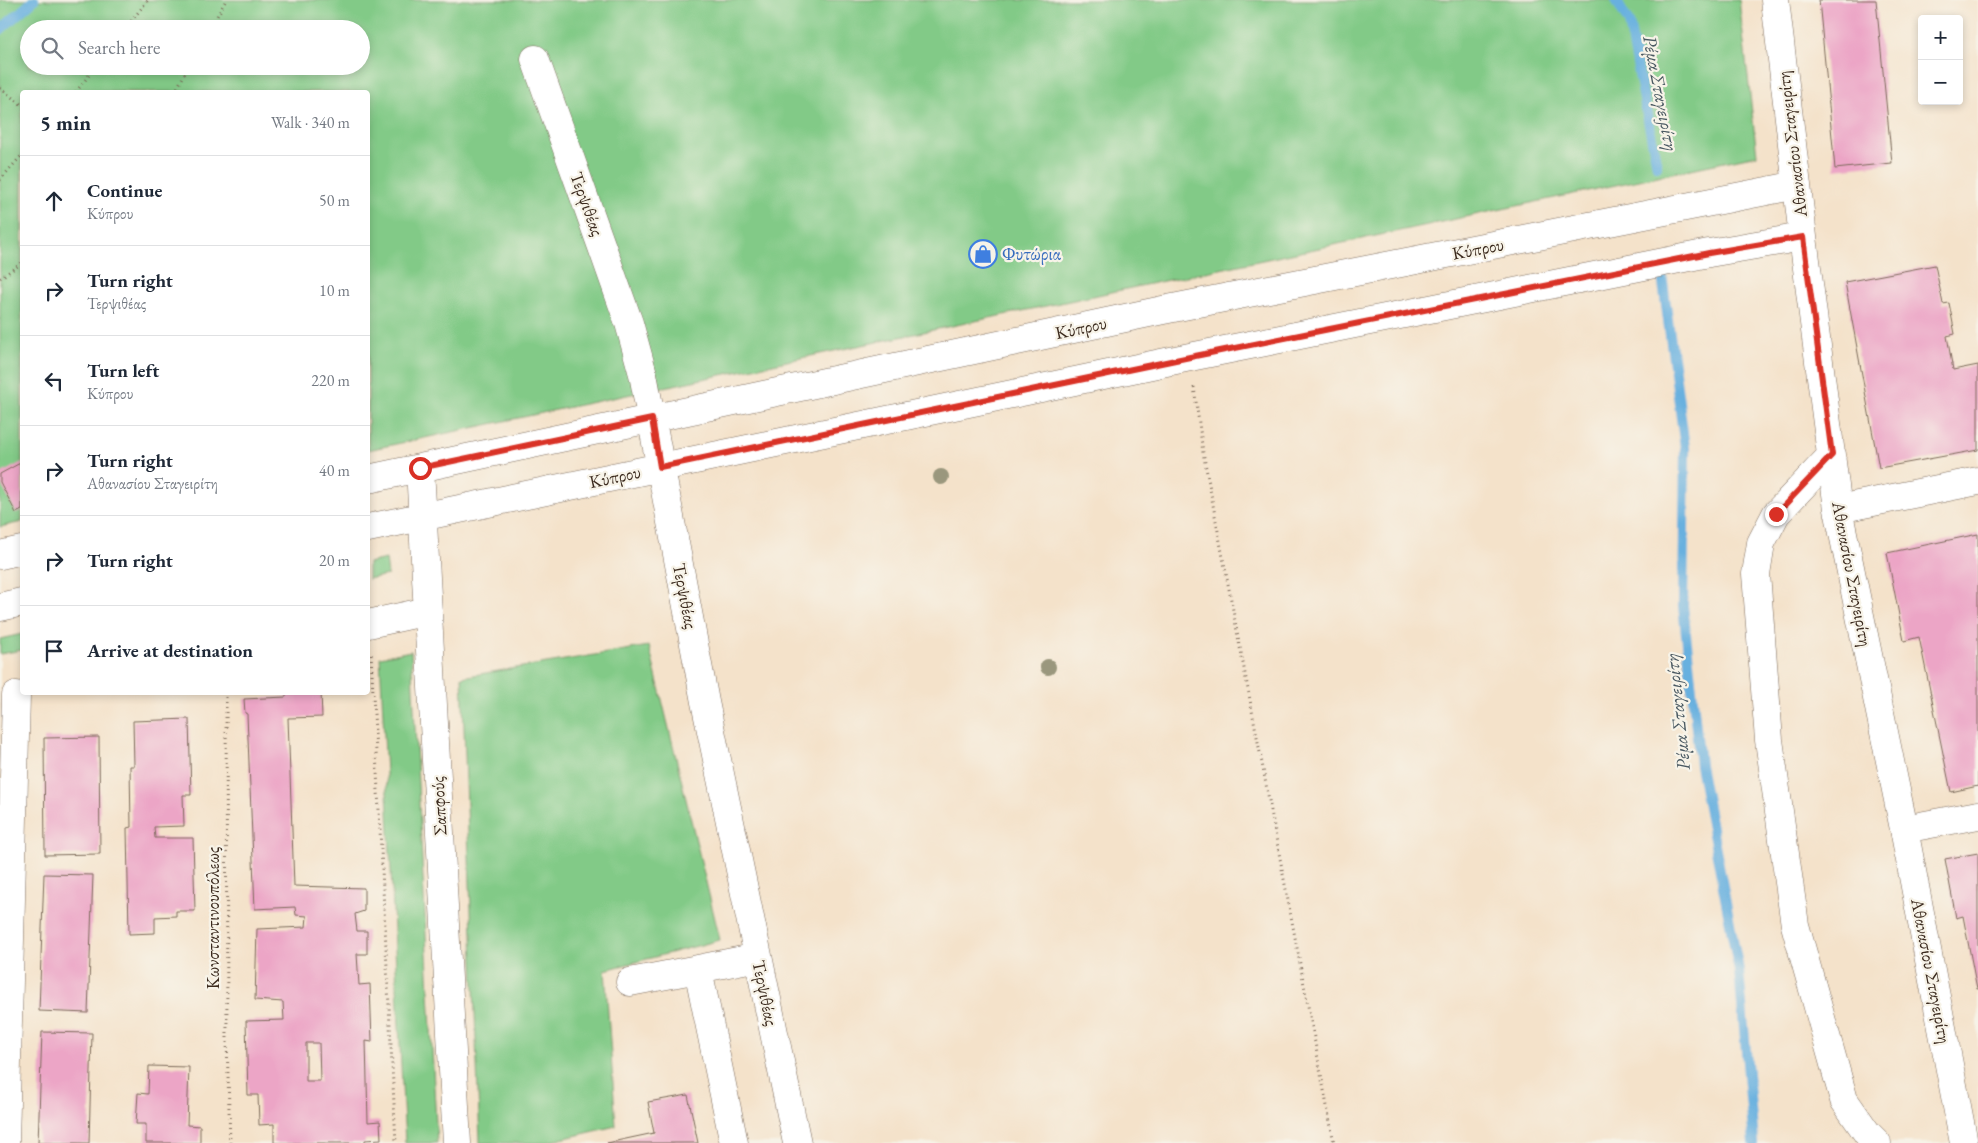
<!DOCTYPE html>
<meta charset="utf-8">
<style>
body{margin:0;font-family:"EB Garamond",serif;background:#f2f2f3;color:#1f2937}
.controls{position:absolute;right:15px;top:15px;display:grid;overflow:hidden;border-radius:5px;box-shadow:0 2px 8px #0003}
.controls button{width:45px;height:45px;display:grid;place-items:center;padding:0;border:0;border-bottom:1px solid #e0e1e3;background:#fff;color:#1f2937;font:25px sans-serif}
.stop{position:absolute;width:15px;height:15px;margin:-11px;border:4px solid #d93025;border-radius:50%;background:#fff}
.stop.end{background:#d93025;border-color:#fff;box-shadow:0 1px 5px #0008}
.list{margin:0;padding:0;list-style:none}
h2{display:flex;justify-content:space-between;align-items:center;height:65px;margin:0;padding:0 20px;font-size:21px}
h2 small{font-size:16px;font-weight:400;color:#747a83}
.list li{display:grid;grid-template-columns:32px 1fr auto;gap:15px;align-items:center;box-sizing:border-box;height:90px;padding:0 20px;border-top:1px solid #e0e1e3}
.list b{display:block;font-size:19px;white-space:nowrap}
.list p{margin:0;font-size:16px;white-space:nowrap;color:#747a83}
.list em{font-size:16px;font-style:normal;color:#747a83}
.icon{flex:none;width:28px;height:28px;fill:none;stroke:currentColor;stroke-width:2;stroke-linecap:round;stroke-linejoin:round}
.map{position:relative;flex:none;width:1978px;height:1143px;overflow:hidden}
.search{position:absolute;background:#fff;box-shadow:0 2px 8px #0003;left:20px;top:20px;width:350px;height:55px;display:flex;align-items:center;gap:12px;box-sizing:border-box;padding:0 18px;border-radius:28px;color:#747a83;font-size:19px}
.panel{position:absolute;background:#fff;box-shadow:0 2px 8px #0003;left:20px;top:90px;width:350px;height:605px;border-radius:5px}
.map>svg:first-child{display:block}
</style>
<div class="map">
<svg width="1978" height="1143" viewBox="0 0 1978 1143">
<rect width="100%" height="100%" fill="#f7f3e8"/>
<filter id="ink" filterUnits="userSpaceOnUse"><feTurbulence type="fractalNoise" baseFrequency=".02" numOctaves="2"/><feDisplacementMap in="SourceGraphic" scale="10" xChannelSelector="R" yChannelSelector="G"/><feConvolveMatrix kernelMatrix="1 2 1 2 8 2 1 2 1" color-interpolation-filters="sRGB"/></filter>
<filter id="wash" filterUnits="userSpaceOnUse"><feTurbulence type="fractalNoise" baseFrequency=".0096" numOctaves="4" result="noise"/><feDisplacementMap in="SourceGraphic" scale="20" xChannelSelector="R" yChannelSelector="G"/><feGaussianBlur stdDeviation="1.12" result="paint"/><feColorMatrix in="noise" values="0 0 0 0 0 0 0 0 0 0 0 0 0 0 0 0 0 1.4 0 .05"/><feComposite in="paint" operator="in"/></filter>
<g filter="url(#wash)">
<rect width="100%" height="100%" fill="#f4e2ca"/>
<path fill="#82ca87" stroke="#5e7a52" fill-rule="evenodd" d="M0,0H1739L1757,155L368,450V92H22V522L0,527ZM29,29H361V66H29Z
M386,559L388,575L368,579V563Z
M22,634V650L0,654V639Z
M649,646L720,940L605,970L616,1126L544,1143H480L462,677Z
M411,651L437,1143H405L380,657Z"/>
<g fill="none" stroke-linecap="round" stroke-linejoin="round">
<path stroke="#67b0df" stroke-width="10" d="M1616,0L1629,23L1657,166
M0,30L34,0
M1662,275L1685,448L1683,606L1700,765L1739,971L1754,1143"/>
</g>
<g id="blocks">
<path fill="#eca5c6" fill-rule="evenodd" d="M1819,0H1876L1892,163L1835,169Z
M1935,265L1943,304L1949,303L1955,334L1947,336L1953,370L1978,365V450L1879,468L1845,282Z
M22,462V510L16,513L0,482V474Z
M1978,534V786L1951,792L1919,637L1904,641L1887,553Z
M286,692H321L322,717L288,718L294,886L364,888V911L355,914L357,931H367V954H357L359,985L370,984L372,1042L366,1041L368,1122L380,1121L381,1139L365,1140V1143H274V1124L259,1125L258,1095H248L246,1021L284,1020L283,1002L255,1000L257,929L306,927L307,916L296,915L295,907L255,909L247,714L245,713L244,699L286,697ZM306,1043H319L320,1081H306Z
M189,719L191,795H183L184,826L154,827L155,838H193L195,911H176V916L155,917V933L129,934L127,828L131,827L130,766H134L133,721Z
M99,737L100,854L45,855L44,738Z
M1978,853V989H1977L1963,916L1956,918L1945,859Z
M44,874L93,875L88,1013L39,1011Z
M42,1032L92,1033L89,1143H38Z
M149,1066L189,1067L187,1125L200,1126V1143H146V1124H136L138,1093L148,1094Z
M688,1095L698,1143H607L654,1133L648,1102Z"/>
</g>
</g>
<g filter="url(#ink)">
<use href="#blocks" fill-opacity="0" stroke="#7c6a5a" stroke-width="1"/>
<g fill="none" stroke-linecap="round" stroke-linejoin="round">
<defs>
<path id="minor" d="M1775,0L1803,237L1838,509L1904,829L1964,1143
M535,59L629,323L643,374L705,702L797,1143
M1832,455L1776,514L1761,543L1756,574L1769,740L1795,925L1844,1100L1867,1133L1877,1143
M420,468L457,1143
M368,479L1163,310L1797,185
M1838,509L1978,481
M368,528L1190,357L1709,253L1803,237
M0,555L22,550
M0,607L22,602
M368,624L428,611
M1904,829L1978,815
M630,982L698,969
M5,1143L16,695
M734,1143L698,969L758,957"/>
</defs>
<use href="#minor" stroke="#7c6a5a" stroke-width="29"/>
<path stroke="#7c6a5a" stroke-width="3" stroke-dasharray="1 4" stroke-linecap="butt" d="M125,29L148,0
M210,29L226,0
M0,88L22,105
M76,92L96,66
M175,92L189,66
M0,180L22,155
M0,278L22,263
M1194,387L1203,452L1334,1143
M371,654L396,1143
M226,692L227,1041L230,1143"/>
<use href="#minor" stroke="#fff" stroke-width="28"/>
</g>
<g fill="#9a977d">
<circle cx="941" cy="477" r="8"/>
<circle cx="1048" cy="667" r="8"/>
</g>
</g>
<g fill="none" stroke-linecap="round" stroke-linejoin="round" filter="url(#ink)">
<path stroke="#d93025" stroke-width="6" d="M420,468L652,419L660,467L1190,357L1709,253L1803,237L1832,455L1776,514"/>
</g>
<defs>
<symbol id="shop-ring" viewBox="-11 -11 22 22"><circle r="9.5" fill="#f7f3e8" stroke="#3f7fe0" stroke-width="1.5"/><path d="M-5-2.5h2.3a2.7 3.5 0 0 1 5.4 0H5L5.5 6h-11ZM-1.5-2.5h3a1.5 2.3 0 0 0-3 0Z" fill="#3f7fe0"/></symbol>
</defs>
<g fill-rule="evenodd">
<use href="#shop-ring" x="967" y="238" width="32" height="32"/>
</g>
<g text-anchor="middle" stroke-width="4.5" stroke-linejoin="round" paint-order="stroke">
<g font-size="18" fill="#3b2a1e" stroke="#f7f3e8">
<text transform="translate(1792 144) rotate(-97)" y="6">Αθανασίου Σταγειρίτη</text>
<text transform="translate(587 204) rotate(70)" y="6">Τερψιθέας</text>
<text transform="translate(1478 249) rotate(-11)" y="6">Κύπρου</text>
<text transform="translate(1081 328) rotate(-12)" y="6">Κύπρου</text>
<text transform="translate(615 477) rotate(-12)" y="6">Κύπρου</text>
<text transform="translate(1852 574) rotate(79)" y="6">Αθανασίου Σταγειρίτη</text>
<text transform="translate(685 596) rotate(79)" y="6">Τερψιθέας</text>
<text transform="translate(439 806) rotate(-93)" y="6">Σαπφούς</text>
<text transform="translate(213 918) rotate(-90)" y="6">Κωνσταντινουπόλεως</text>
<text transform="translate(1931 971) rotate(79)" y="6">Αθανασίου Σταγειρίτη</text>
<text transform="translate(765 993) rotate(78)" y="6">Τερψιθέας</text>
</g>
<g font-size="18" fill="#366cbe" stroke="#f7f3e8" text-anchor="start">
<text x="1002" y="260">Φυτώρια</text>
</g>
<g font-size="19" font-style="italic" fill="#4a5962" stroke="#f7f3e8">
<text transform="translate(1661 93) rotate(79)" y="7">Ρέμα Σταγειρίτη</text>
<text transform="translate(1677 712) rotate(-96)" y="7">Ρέμα Σταγειρίτη</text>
</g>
</g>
</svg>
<div class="controls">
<button>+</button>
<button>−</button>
</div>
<div class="stop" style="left:420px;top:468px"></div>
<div class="stop end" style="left:1776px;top:514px"></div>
<div class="search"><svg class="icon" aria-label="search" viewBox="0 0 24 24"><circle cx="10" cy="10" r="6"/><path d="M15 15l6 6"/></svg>Search here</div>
<section class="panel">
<h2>5 min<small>Walk · 340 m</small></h2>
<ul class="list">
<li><svg class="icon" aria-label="ahead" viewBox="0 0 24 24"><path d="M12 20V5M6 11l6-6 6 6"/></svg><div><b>Continue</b><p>Κύπρου</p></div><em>50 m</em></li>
<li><svg class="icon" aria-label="right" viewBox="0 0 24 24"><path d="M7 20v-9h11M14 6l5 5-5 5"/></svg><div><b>Turn right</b><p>Τερψιθέας</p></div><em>10 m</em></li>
<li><svg class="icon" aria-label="left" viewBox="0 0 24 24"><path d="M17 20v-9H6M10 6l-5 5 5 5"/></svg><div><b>Turn left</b><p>Κύπρου</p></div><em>220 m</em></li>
<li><svg class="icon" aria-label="right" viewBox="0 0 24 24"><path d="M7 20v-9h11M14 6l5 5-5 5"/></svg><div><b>Turn right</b><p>Αθανασίου Σταγειρίτη</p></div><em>40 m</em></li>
<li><svg class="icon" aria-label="right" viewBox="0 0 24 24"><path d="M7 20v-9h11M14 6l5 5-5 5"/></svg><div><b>Turn right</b></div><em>20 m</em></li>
<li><svg class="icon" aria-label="arrive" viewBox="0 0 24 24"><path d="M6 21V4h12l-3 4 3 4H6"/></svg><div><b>Arrive at destination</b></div></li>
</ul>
</section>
</div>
